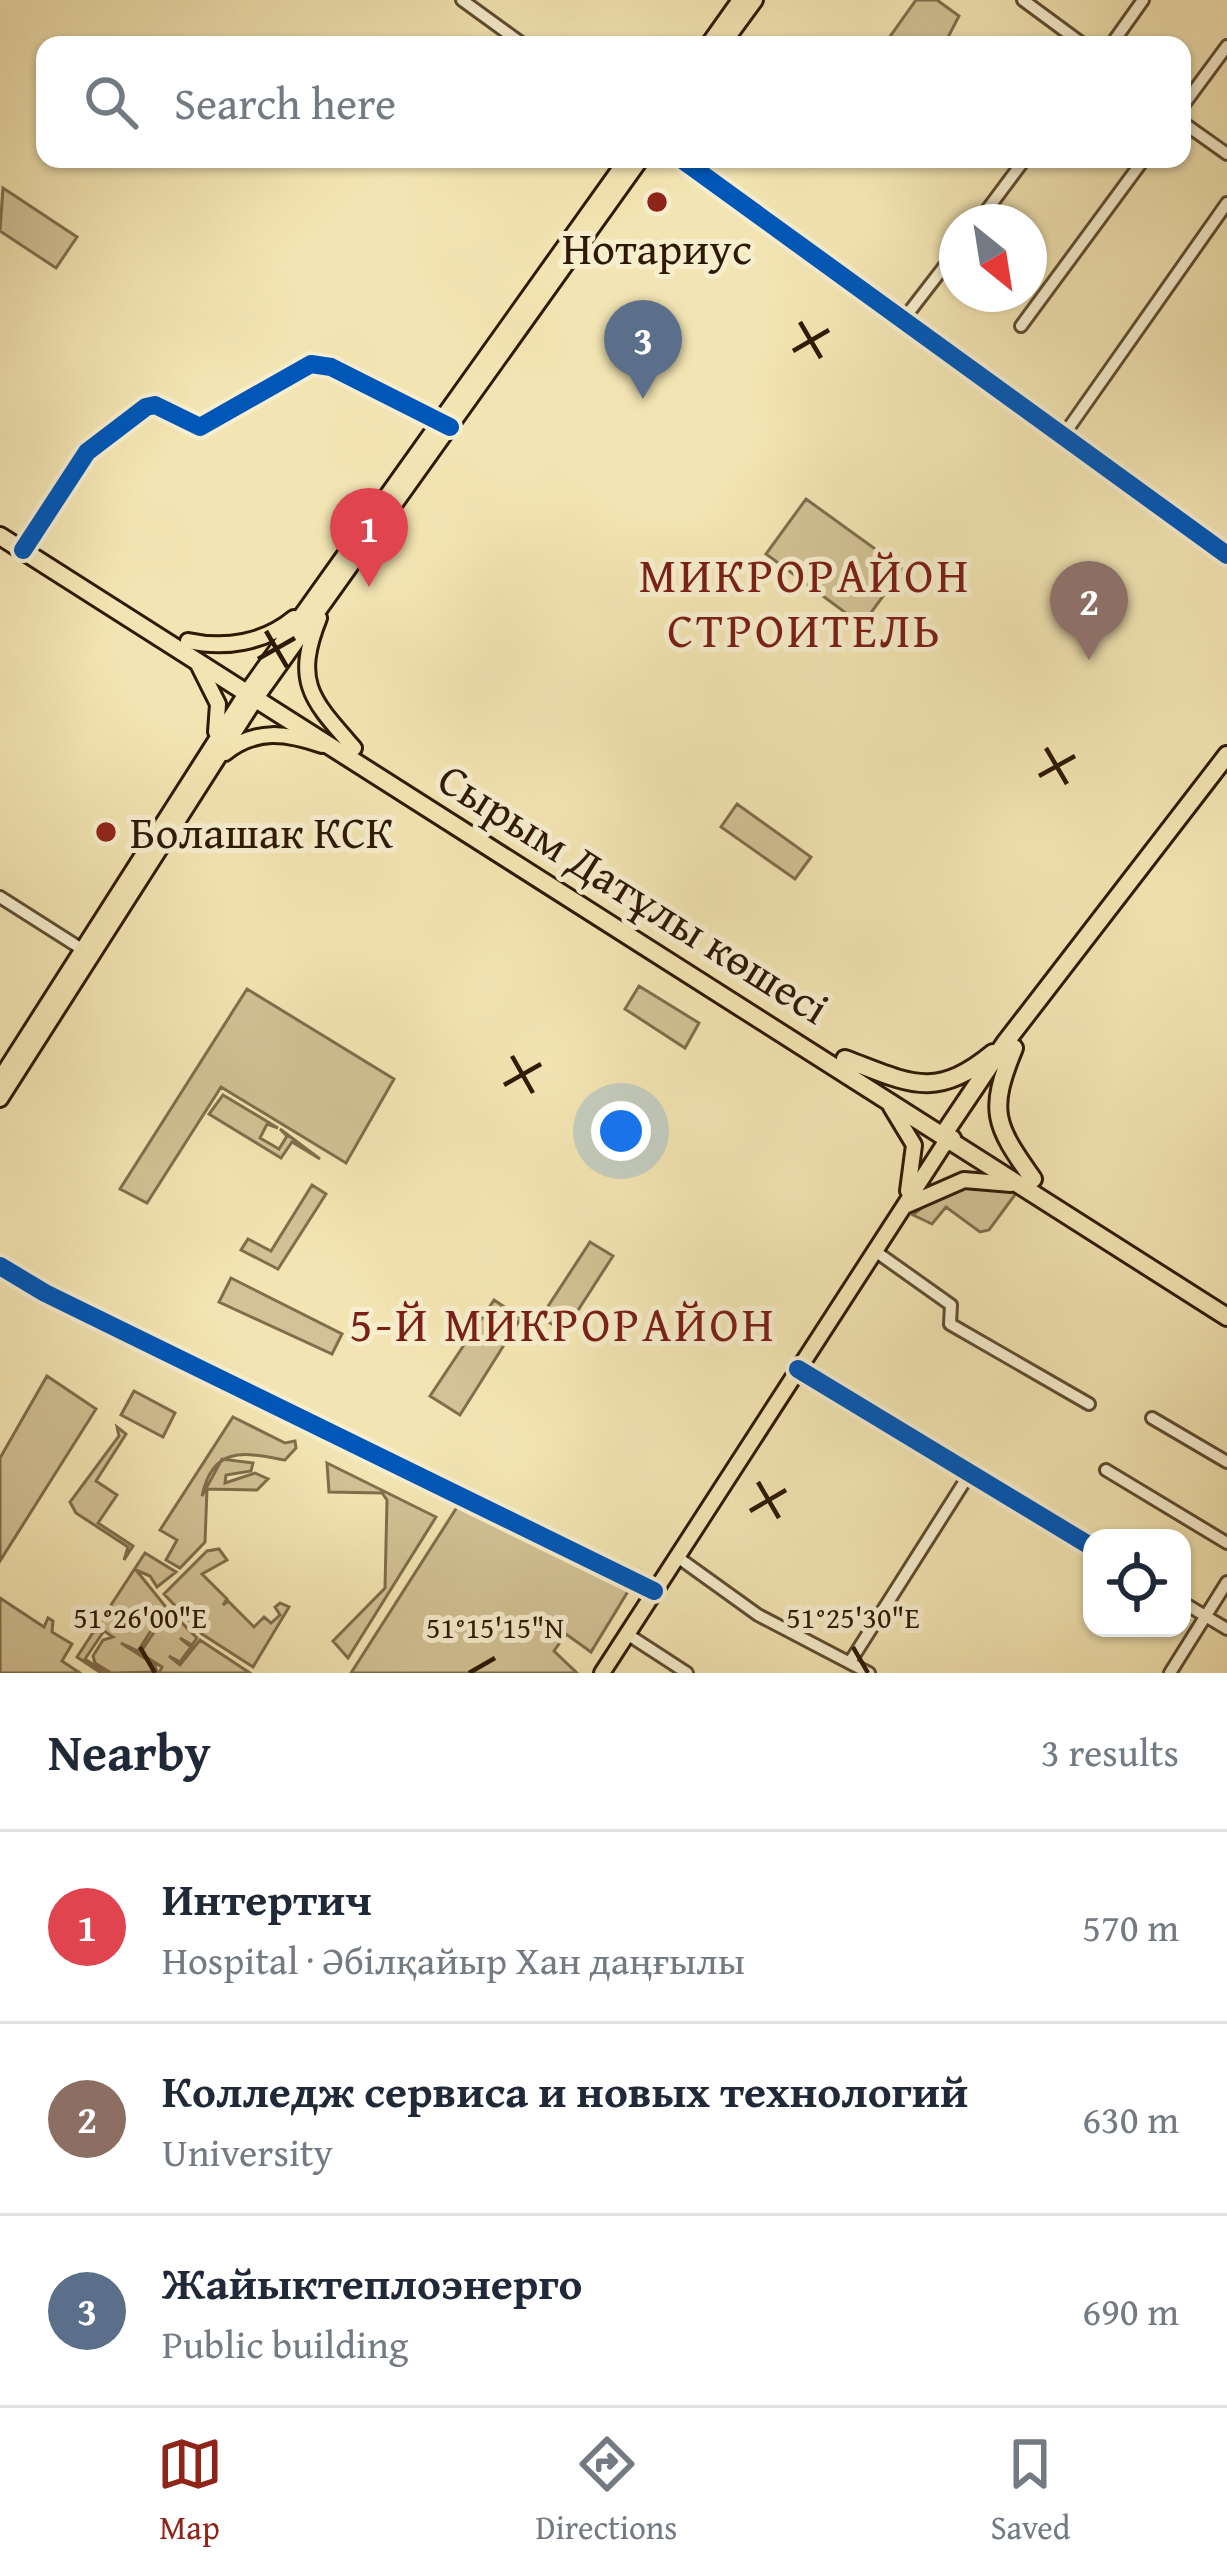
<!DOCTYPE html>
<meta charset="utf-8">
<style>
body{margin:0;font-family:"Gentium Book Plus",serif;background:#f2f2f3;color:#1f2937}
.controls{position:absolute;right:36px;bottom:36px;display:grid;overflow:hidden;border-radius:24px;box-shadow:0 3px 9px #0004}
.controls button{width:108px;height:108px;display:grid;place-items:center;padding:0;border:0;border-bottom:3px solid #e0e1e3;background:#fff;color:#1f2937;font:60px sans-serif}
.compass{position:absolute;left:939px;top:204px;width:108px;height:108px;border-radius:50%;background:#fff;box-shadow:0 3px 9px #0004;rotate:150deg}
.you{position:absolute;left:621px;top:1131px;width:42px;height:42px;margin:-30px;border:9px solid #fff;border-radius:50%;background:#1a73e8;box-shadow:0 0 0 18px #1a73e833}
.badge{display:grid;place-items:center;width:78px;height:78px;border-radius:50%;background:#8f2418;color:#fff;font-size:39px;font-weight:700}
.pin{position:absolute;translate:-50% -99px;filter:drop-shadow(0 3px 6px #0008)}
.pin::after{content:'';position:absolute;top:63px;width:42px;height:36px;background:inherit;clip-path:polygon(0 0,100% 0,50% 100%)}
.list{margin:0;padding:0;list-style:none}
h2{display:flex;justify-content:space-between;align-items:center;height:156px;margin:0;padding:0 48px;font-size:51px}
h2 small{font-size:39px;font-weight:400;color:#747a83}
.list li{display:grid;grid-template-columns:78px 1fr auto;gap:36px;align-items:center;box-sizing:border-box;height:192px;padding:0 48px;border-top:3px solid #e0e1e3}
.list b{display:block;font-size:45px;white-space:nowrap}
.list p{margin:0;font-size:39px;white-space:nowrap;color:#747a83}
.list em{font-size:39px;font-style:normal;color:#747a83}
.icon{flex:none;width:66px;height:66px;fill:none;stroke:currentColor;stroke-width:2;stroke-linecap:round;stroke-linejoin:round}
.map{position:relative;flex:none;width:1227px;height:1673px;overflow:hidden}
.search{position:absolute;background:#fff;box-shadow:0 3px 9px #0004;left:36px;right:36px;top:36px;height:132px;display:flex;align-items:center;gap:30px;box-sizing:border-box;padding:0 42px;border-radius:24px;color:#747a83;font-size:45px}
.sheet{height:732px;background:#fff}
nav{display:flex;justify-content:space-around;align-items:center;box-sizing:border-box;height:168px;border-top:3px solid #e0e1e3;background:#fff;font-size:33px;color:#747a83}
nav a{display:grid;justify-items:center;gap:6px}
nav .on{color:#8f2418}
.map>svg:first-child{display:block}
</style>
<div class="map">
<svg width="1227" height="1673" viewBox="0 0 1227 1673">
<rect width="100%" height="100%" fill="#f3e5b3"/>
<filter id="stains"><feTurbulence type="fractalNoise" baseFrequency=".00167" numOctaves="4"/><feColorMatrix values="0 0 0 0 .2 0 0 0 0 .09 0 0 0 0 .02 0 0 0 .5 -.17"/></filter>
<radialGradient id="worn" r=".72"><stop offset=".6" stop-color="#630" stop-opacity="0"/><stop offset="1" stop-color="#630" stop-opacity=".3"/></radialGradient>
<path fill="#d2c295" stroke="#806e4c" stroke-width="3" d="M916,0H937L959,16L944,45H884Z
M3,188L77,237L56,268L0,231Z
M806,499L903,569L862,625L766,554Z
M737,804L811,857L795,879L721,827Z
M639,986L699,1023L685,1048L625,1009Z
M247,989L394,1079L346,1163L221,1087L147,1203L120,1189Z
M223,1095L278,1128L267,1124L260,1138L279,1149L287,1136L280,1129L320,1159L292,1142L281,1158L209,1114Z
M991,1182L1017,1192L989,1230L980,1232L946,1207L932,1224L913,1215L945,1188Z
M312,1185L326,1194L278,1269L241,1250L248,1239L271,1251Z
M590,1242L613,1256L564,1332L541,1317Z
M231,1278L342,1334L332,1354L219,1302Z
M494,1300L521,1318L460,1415L430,1396Z
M47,1376L96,1409L0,1561V1458Z
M134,1391L175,1413L163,1437L121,1415Z
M233,1417L285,1443L295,1441L296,1448L285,1460C246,1453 213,1444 202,1496L222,1459L253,1463L251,1471L226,1475L225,1483L255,1473L268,1479L257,1490L207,1489L205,1542L180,1568L166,1560L177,1540L160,1530Z
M117,1427L126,1434L96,1481L117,1495L98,1523L133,1546L124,1560L128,1547L76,1513L70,1502L119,1436Z
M327,1463L436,1517L348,1658L333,1641L385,1588L387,1500L382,1493L329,1492Z
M461,1501L630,1588L591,1652L566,1634L554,1651L577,1673H351Z
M219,1549L227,1560L202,1574L227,1599L223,1605L228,1601L254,1627L264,1617L271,1623L280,1615L275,1607L280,1603L289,1607L253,1667L202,1634L164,1594L207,1551Z
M145,1553L176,1572L157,1587L150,1576L136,1570L166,1607L138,1651L121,1643L155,1665L157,1672L111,1673L95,1663L93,1656L103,1640L113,1637L104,1631L85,1659L106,1673H101L77,1657Z
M0,1598L44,1627L48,1618L53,1621L52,1632L72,1644L62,1661L80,1673H0Z
M169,1610L197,1638L192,1645L180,1638L191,1647L180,1662L169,1656L180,1665L200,1640L250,1673H159L162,1667L140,1653Z"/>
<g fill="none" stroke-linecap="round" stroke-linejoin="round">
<defs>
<path id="minor" d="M462,0L524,45
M1023,0L1084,45
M1111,45L1143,0
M1182,107L1227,46
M1182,122L1227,154
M681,159L1227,555
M978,222L1025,159
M903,320L957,250
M1021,326L1144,159
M1063,436L1227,203
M23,550L87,452L146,407L155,405L200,427L311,364L331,367L441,425
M0,897L88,953
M875,1251L951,1305L950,1324L1089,1404
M0,1266L45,1293L654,1591
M798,1369L1092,1547
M1152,1418L1227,1462
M1106,1470L1227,1543
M676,1556L758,1615L869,1673
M1182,1602L1227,1629
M627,1634L687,1673
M850,1662L970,1473
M1170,1673L1227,1582"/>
<path id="major" d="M708,45L740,0
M722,45L755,0
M319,618C293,683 312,700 354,748
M188,641C225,649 264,643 294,618
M198,664L218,704L216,732
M225,753C256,728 287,733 322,745
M0,1079L247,692L627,159
M0,1099L256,698L641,159
M891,1107L914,1145L908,1191
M907,1205L964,1180L1011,1184
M602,1673L943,1146L953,1138"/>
<path id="highway" d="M0,536L1227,1317
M1014,1048C988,1111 994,1124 1033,1179
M845,1059C909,1083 935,1101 993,1053
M945,1132L1005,1043L1227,755"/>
</defs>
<use href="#minor" stroke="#5f4c30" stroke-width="16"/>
<use href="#major" stroke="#2e1904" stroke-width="20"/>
<use href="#highway" stroke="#2e1904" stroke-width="22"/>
<use href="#minor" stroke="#f7eece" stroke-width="10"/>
<use href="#major" stroke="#f3e5b3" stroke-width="14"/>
<use href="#highway" stroke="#f3e5b3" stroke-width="16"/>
<defs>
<path id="cycleway" d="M681,159L1227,555
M23,550L87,452L146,407L155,405L200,427L311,364L331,367L450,427
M0,1266L45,1293L654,1591
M798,1369L1092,1547"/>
</defs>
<use href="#cycleway" stroke="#f7eece" stroke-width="26"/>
<use href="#cycleway" stroke="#0057b8" stroke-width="18"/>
</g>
<path fill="none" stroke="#2e1904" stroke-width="4.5" d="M800,322L821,358M793,351L829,330M266,631L287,667M258,659L295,638M1046,748L1067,784M1039,776L1075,756M512,1056L533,1093M504,1085L541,1064M758,1482L779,1518M750,1511L786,1490M140,1647L155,1673M853,1647L868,1673M469,1673L495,1658"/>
<g fill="#8f2418" stroke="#f7eece" stroke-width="4.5">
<circle cx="657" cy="202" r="12"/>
<circle cx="106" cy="832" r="12"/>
</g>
<g text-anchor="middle" stroke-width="10" stroke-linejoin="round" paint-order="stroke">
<g font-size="45" fill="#2e1904" stroke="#f7eece">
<text x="657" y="264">Нотариус</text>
<text x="130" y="848" text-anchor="start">Болашак КСК</text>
</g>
<g font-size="45" fill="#2e1904" stroke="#f7eece">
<text transform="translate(634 893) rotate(32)" y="16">Сырым Датұлы көшесі</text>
</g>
<g font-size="48" letter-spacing="3" fill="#7a1f14" stroke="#f7eece">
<text x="805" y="592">МИКРОРАЙОН<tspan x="805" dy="55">СТРОИТЕЛЬ</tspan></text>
<text x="563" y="1341">5-Й МИКРОРАЙОН</text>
</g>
</g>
<g font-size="30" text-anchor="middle" fill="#2e1904" stroke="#f7eece" stroke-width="10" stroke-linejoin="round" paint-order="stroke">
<text x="140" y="1628">51°26'00"E</text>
<text x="853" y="1628">51°25'30"E</text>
<text x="495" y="1638">51°15'15"N</text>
</g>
<rect width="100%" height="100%" filter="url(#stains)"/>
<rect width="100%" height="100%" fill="url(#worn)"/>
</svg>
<div class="controls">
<button><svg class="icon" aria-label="locate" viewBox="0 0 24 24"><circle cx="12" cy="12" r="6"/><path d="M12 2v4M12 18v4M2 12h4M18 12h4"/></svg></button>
</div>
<svg class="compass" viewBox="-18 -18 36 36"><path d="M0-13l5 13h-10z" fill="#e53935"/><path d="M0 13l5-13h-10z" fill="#747a83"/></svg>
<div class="you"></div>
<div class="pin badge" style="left:369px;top:587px;background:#e0444e">1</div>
<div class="pin badge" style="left:1089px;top:660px;background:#8d6e63">2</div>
<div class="pin badge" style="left:643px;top:399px;background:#5c6f8a">3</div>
<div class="search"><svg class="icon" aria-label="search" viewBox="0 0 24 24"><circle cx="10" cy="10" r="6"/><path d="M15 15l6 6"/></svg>Search here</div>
</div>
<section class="sheet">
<h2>Nearby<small>3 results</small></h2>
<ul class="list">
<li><span class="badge" style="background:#e0444e">1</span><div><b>Интертич</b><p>Hospital · Әбілқайыр Хан даңғылы</p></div><em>570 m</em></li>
<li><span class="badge" style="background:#8d6e63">2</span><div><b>Колледж сервиса и новых технологий</b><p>University</p></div><em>630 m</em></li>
<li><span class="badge" style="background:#5c6f8a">3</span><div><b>Жайыктеплоэнерго</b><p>Public building</p></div><em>690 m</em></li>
</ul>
</section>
<nav>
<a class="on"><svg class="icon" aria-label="map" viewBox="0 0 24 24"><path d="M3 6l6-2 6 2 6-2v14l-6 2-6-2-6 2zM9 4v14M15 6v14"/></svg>Map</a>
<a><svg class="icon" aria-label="directions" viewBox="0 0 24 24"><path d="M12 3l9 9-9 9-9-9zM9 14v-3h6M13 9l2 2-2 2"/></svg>Directions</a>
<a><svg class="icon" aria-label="saved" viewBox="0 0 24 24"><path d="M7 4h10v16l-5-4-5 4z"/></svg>Saved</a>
</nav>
